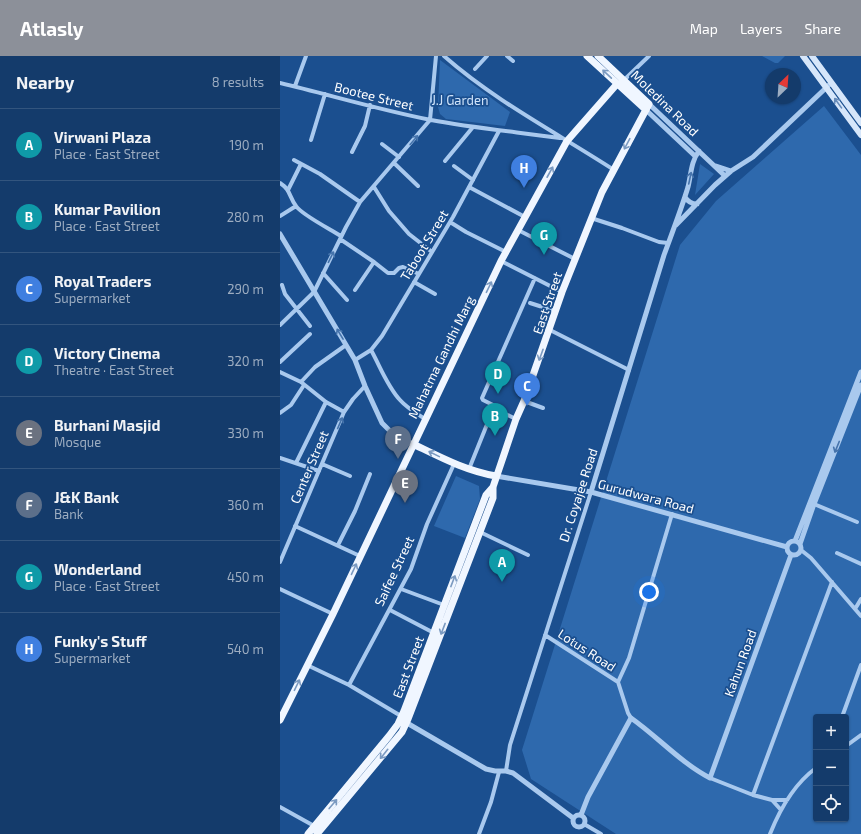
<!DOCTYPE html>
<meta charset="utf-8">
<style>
body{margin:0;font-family:"Exo 2",sans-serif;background:#1d4271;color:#f1f3f6}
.controls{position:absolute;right:12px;bottom:12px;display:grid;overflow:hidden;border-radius:4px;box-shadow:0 1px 3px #0004}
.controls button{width:36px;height:36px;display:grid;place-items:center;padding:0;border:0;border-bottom:1px solid #33557e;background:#143b6b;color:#f1f3f6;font:20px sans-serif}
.compass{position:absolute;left:485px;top:12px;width:36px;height:36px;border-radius:50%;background:#143b6b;box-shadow:0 1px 3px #0004;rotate:25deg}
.you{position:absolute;left:369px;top:536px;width:14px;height:14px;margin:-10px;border:3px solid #fff;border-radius:50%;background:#1a73e8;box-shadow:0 0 0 6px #1a73e833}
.badge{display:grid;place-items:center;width:26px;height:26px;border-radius:50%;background:#8c9099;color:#fff;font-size:13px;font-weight:700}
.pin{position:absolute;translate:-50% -33px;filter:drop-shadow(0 1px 2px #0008)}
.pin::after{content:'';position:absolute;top:21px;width:14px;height:12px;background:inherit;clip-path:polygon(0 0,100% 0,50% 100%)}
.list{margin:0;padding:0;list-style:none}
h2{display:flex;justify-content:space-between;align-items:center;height:52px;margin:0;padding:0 16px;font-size:17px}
h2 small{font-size:13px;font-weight:400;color:#9dadc1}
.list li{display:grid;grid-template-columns:26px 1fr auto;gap:12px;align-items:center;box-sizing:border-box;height:72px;padding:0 16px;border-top:1px solid #33557e}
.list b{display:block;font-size:15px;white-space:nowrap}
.list p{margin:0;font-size:13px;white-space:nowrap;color:#9dadc1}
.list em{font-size:13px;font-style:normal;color:#9dadc1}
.icon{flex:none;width:22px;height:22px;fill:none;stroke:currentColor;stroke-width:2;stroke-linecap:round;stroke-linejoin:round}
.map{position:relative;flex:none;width:581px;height:778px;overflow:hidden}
header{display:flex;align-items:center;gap:24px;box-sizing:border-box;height:56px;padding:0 20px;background:#8c9099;color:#fff}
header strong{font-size:19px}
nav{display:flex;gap:22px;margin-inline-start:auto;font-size:14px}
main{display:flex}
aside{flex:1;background:#143b6b}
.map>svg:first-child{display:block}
</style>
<header>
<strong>Atlasly</strong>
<nav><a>Map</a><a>Layers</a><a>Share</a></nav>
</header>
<main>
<aside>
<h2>Nearby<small>8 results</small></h2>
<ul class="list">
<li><span class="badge" style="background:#0f9aa8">A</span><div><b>Virwani Plaza</b><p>Place · East Street</p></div><em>190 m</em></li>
<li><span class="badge" style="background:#0f9aa8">B</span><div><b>Kumar Pavilion</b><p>Place · East Street</p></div><em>280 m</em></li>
<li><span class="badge" style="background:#3f7fe0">C</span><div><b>Royal Traders</b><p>Supermarket</p></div><em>290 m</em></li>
<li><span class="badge" style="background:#0f9aa8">D</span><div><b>Victory Cinema</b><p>Theatre · East Street</p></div><em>320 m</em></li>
<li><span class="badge" style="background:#6b7280">E</span><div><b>Burhani Masjid</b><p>Mosque</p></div><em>330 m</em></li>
<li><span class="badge" style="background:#5c6f8a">F</span><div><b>J&amp;K Bank</b><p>Bank</p></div><em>360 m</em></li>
<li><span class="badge" style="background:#0f9aa8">G</span><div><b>Wonderland</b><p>Place · East Street</p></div><em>450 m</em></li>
<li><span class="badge" style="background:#3f7fe0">H</span><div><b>Funky's Stuff</b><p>Supermarket</p></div><em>540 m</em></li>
</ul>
</aside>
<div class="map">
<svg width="581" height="778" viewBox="0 0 581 778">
<rect width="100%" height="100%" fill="#1b4f8f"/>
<path fill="#2e69ad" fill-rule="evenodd" d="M482,0H505L498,7H495Z
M160,4L230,56L225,70L166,63L160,58L158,51Z
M544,50L581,99V778H336L251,723L242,694L400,189L436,145ZM536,661H566V763H536Z
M420,108L434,118L415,139Z
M176,420L199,430L200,443L185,482L154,470Z"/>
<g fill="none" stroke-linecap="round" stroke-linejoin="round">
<path stroke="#a9c9ee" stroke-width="4" d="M164,0C215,45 277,77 334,114
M227,0L233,5
M195,13L207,0
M344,24L369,0
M0,27C50,39 100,54 151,64C193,72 237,76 280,82
M15,30L26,0
M31,84L45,38
M102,88L119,101
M72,96L85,70L90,49
M14,104L40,118L80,146
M165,105L193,71
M114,107L138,130
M174,110L193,124
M0,127C11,134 9,141 16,150C22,159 50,173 61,180
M94,131L109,155L129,178L152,196
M189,131L245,161
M8,134L21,108
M0,160L16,150
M311,162L342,172L379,186L388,187
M170,166L186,176L226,196
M238,174L295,203
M60,183L94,206L108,217H114L119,212L123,211L139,218
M221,205L282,236
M43,217L67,244
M134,226L155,238
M2,229L5,238L30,270
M75,234L94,206
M250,247L275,255
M0,269L34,236L66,171L80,146L150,64L156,0
M270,274L349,314
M91,294C100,310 107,330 120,344C127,352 136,357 145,363
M75,304L91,294L102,280L173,161L219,75
M0,306L30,278
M0,316L21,326L46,346L64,356
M21,326L35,311L66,289
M244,345L263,352
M0,357L11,349L24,329
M212,359L215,350L203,344L202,342L255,222
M0,402L39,415
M16,407L46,346
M42,408L70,420
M189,413L210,361C218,351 226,359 236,363
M534,448L577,466
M15,470L80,500
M200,476L248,499
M58,489L75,455L90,418
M521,494L531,502L581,560
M557,497L581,508
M0,506L64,356L73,343L85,330
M0,533L53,558
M121,533L164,549
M575,553L581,543
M110,554L154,577
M265,579L338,626
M27,609L69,629L121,660
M69,629L131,513L147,468L174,408
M562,661L581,609
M351,662L348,657L338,626L349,602L392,458
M566,690L581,679
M226,715L230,689L311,436
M430,722L473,739L492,744H507
M473,739L552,526
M492,744L501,754
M0,751L36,771
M304,768L321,778
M199,778L211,746L219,716
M490,778C500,753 514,728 536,712"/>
<path stroke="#a9c9ee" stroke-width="5" d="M369,48L445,120
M366,54L415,100
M436,110L451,115
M405,141C408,146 411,148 417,148
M396,169L435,129L451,115L473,101L549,29
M0,178L75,304L85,330L102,367L114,379L133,388
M216,420L311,436L507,491
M311,436L384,199C392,177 401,154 408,131C411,119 411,105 419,95
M507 492a7 7 0 1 1 14 0a7 7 0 1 1-14 0Z
M515,485L581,316
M520,488L534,448L581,329
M127,667L206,713L215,715H226L233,717L293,762
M293 765a6 6 0 1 1 12 0a6 6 0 1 1-12 0Z
M301,759L308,741L351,662C378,681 401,707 430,722L511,499"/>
<path stroke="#d6e6fa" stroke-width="6" d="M523,0L581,79
M532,0L581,67"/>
<path stroke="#f0f6ff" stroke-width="7" d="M307,0L366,54
M133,388C160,401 186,415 216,420
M0,664L53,558L221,205L287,85L337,28
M28,778L109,680L118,668L124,655L206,439L213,431
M37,778L122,676L128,663L213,442V431L236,363L244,345L282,236L322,136L369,48L318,0"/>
</g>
<defs><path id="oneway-shaft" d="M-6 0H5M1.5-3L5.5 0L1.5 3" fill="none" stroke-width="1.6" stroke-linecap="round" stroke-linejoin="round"/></defs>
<g stroke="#7b9ac1">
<use href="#oneway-shaft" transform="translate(327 18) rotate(-137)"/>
<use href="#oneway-shaft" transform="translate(347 88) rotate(118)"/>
<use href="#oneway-shaft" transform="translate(270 116) rotate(-61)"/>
<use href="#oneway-shaft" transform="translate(209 231) rotate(-64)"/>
<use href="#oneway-shaft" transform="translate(261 299) rotate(110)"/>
<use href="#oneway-shaft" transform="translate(154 398) rotate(-154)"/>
<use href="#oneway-shaft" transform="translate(74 513) rotate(-65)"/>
<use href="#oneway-shaft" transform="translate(173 525) rotate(-69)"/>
<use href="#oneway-shaft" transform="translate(163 573) rotate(111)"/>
<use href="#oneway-shaft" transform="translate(17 629) rotate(-64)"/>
<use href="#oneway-shaft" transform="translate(104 698) rotate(129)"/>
<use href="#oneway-shaft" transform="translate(53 748) rotate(-50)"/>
</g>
<use stroke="#668bba" href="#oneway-shaft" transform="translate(558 47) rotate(-126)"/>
<g stroke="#4674ac">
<use href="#oneway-shaft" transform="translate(134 84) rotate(-50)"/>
<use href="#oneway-shaft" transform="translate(410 122) rotate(-78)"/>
<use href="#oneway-shaft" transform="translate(51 201) rotate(-64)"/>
<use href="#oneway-shaft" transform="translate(60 278) rotate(-121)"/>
<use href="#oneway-shaft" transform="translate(60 367) rotate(-67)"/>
<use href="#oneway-shaft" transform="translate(557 391) rotate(112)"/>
</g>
<g text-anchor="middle" stroke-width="3.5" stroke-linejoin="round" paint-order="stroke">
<g font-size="13" fill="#fff" stroke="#1b4f8f">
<text transform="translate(94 40) rotate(14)" y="5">Bootee Street</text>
<text transform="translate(385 47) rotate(44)" y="5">Moledina Road</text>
<text transform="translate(144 189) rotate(-59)" y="5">Taboot Street</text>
<text transform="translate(267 247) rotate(-71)" y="5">East Street</text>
<text transform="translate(161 301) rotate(-64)" y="5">Mahatma Gandhi Marg</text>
<text transform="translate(29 411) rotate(-67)" y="5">Center Street</text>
<text transform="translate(298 439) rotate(-72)" y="5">Dr. Coyajee Road</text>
<text transform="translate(366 440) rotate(15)" y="5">Gurudwara Road</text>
<text transform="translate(114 515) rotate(-65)" y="5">Saifee Street</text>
<text transform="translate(307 594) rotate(33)" y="5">Lotus Road</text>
<text transform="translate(460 607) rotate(-70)" y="5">Kahun Road</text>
<text transform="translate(128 611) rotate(-69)" y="5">East Street</text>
</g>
<g font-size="13" fill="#cfe3fa" stroke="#1b4f8f">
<text x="180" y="49">J.J Garden</text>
</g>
</g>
</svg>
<div class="controls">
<button>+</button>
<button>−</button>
<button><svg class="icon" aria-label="locate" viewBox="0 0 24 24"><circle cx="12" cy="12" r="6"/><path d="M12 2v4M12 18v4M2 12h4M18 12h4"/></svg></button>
</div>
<svg class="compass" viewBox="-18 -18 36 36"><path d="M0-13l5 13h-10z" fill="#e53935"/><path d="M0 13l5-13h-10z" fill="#9dadc1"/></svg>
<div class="you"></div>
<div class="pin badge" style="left:222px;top:526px;background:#0f9aa8">A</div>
<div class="pin badge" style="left:215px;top:380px;background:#0f9aa8">B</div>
<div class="pin badge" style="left:247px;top:350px;background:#3f7fe0">C</div>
<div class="pin badge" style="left:218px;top:338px;background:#0f9aa8">D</div>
<div class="pin badge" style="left:125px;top:447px;background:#6b7280">E</div>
<div class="pin badge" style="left:118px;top:403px;background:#5c6f8a">F</div>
<div class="pin badge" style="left:264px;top:199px;background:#0f9aa8">G</div>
<div class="pin badge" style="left:244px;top:132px;background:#3f7fe0">H</div>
</div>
</main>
